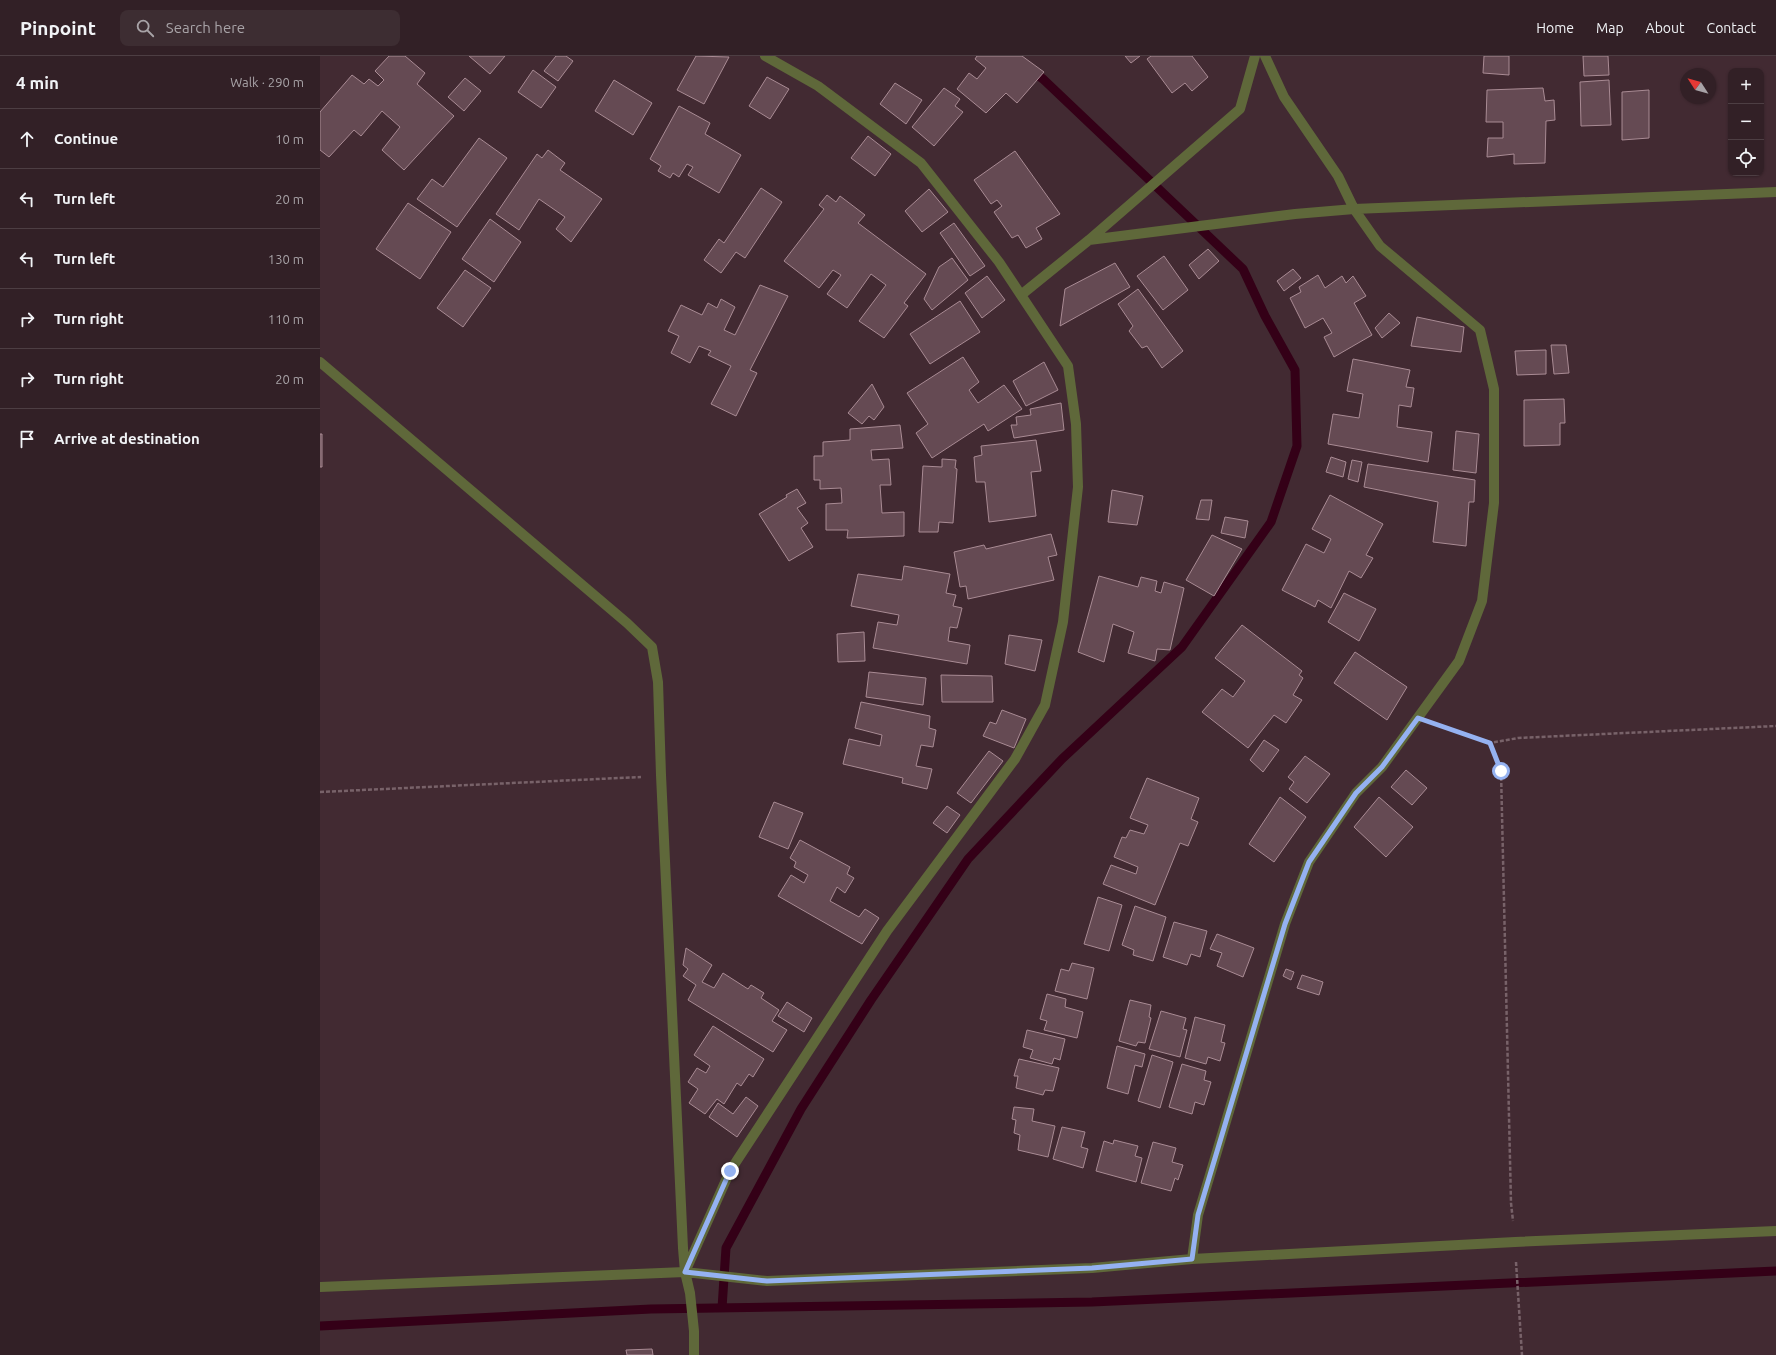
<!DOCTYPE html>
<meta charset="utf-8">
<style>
body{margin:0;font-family:Ubuntu,sans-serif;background:#3d2d32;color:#f1f3f6}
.controls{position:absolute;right:12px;top:12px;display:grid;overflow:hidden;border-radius:8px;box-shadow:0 1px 3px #0004}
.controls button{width:36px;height:36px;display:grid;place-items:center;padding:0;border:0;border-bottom:1px solid #4d3e43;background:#322026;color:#f1f3f6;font:20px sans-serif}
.compass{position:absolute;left:1360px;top:12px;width:36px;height:36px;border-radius:50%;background:#322026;box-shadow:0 1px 3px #0004;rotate:306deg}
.stop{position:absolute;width:12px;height:12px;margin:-9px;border:3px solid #95b2f1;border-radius:50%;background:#fff}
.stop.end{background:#95b2f1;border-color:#fff;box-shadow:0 1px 4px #0008}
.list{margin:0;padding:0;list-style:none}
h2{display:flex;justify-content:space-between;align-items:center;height:52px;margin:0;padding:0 16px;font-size:17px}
h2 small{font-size:13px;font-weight:400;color:#a8a3a7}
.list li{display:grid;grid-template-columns:26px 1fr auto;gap:12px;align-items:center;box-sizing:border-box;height:60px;padding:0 16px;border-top:1px solid #4d3e43}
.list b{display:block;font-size:15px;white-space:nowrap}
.list em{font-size:13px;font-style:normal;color:#a8a3a7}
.icon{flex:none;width:22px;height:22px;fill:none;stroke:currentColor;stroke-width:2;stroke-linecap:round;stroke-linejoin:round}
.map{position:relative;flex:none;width:1456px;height:1299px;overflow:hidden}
header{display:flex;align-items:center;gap:24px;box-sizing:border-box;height:56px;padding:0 20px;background:#322026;border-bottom:1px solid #4d3e43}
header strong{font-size:19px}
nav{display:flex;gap:22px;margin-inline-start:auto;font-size:14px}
.search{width:280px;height:36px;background:#3d2d32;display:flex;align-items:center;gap:10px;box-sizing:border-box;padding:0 14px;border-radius:8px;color:#a8a3a7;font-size:15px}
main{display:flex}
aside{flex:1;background:#322026}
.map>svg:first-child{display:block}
</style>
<header>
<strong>Pinpoint</strong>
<div class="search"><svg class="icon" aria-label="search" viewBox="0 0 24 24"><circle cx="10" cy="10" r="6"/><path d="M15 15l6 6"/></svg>Search here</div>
<nav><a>Home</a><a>Map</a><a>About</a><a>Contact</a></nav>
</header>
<main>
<aside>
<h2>4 min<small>Walk · 290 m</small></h2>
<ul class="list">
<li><svg class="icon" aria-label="ahead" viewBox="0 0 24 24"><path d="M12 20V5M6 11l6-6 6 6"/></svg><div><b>Continue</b></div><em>10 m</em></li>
<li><svg class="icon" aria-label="left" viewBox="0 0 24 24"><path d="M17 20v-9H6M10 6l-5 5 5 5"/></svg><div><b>Turn left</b></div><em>20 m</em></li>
<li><svg class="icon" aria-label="left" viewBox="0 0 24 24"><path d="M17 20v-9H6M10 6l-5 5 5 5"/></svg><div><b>Turn left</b></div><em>130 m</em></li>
<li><svg class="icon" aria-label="right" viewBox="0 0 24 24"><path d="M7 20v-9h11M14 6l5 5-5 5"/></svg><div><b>Turn right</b></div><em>110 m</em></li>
<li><svg class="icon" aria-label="right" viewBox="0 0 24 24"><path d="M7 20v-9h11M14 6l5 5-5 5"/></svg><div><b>Turn right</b></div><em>20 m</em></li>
<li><svg class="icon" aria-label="arrive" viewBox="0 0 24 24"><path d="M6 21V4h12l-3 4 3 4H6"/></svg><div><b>Arrive at destination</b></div></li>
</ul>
</aside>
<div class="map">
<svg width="1456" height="1299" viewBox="0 0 1456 1299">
<rect width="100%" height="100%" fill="#422a32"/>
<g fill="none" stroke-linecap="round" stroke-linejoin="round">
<path stroke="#340017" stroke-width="9" d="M402,1252L406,1192L481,1053L551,944L648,803L742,703L862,591L951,466L977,390L975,314L945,260L923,213L723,23L691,0
M0,1270L331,1253L772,1246L1456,1215"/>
</g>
<path fill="#654a53" stroke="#a98b94" d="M69,0H85L105,17L97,28L134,60L84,114L62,94L80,71L62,55L41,80L34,74L9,101L0,94V56L32,19L44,28L49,23L58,30L64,24L55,15Z
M149,0H185L170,18Z
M236,0H246L253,5L238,25L224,15Z
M376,0L409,1L384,48L357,34Z
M657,0H702L724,16L697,47L686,37L666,57L637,33L649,17L657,23L666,12L655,3Z
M805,0H820L811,7Z
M831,0H872L888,21L872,35L865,27L852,37L827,3Z
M1164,0H1189V19L1163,17Z
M1263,0H1288L1289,19L1264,20Z
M213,14L236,31L221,52L198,36Z
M447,21L469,33L450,63L429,50Z
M145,22L161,35L144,55L128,41Z
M294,24L332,47L313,79L275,55Z
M1289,24L1291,69L1261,70L1260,26Z
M575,27L602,44L586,68L560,48Z
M624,32L640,43L635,50L643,56L614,90L592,71Z
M1223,32L1225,45L1234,44L1235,64L1226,65L1225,107L1194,108V98L1167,101L1168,82H1183V66H1166L1167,34Z
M1329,34V82L1302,84V36Z
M359,50L390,67L385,78L421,99L399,137L368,119L373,111L367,108L359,121L353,117L350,122L338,115L341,110L330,103Z
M548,80L571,98L555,120L531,102Z
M159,82L187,102L137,171L97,143L112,123L123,131Z
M228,94L245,107L240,114L282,143L251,186L236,173L245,161L219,143L199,174L176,158L217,98L222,102Z
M695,95L740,158L716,172L722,183L706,192L698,179L692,182L674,156L682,150L677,144L671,148L654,124Z
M441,132L462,146L425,202L416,196L401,217L384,204L399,183L404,187Z
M609,133L628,156L602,176L585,155Z
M507,139L516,146L520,140L545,159L538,167L606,218L584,247L588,250L564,282L539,265L566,229L551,218L527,252L507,238L521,219L513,214L499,232L464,205L504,153L499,149Z
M88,147L131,176L100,223L56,193Z
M170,163L201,186L174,226L142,203Z
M634,167L665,210L650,220L620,177Z
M888,193L899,205L879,223L869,209Z
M844,200L868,234L843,254L817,220Z
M632,202L648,224L612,254L604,243L619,211Z
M795,207L810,231L740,270L745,233Z
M973,213L981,222L964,235L957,225Z
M145,214L171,232L143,271L117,252Z
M998,219L1005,232L1022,220L1026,227L1033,220L1046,240L1034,247L1052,279L1014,301L1004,281L1012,277L1003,262L985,272L970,242L981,236L979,231Z
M667,220L685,244L662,262L645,237Z
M440,229L468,240L430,314L437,317L416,360L391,348L411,310L388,299L391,295L379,290L370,307L351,297L359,280L348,275L361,249L382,259L388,247L397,252L401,243L415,251L404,274L415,279Z
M818,233L863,295L842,312L827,290L822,292L809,275L813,270L798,248Z
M640,245L660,276L610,308L590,278Z
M1069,257L1080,267L1062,282L1055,272Z
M1097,261L1144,271L1141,296L1091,290Z
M1231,289H1246L1249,317L1234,318Z
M1226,294V318L1197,319L1195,295Z
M643,301L659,326L649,334L658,347L684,329L702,353L668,375L664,368L612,402L596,377L608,368L587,337Z
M1033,303L1090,314L1086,331L1094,332L1091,351L1079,349L1077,371L1112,376L1108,406L1008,388L1013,358L1039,362L1043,338L1027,335Z
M724,306L738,334L706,350L693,325Z
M552,328L564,351L554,364L549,360L542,368L528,357Z
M1244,343L1245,367H1240V389L1204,390V344Z
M741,347L744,374L694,382L691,369H697L696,361L711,359L710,353Z
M580,369L583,392L551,394L552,404L569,403L571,429H560L562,457L584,456V480L527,482L528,474H506V448L522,447L521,432L500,433V424H494V400H503V386L530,384V373Z
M1136,375L1159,378L1156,417L1133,414Z
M0,378H2V411H0Z
M716,384L721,415L711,416L716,460L669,466L665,426H656L654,401L662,399L661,390Z
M1011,401L1026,406L1023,421L1006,416Z
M622,403L636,404L635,412L637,413L633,467L619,466L618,476H599L603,410L622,411Z
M1032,404L1042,406L1038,426L1028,423Z
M1048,408L1155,424L1154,446H1149L1146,490L1113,486L1118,446L1044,431Z
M477,433L486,447L477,452L488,467L481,472L493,491L469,505L439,458L467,441L466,439Z
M792,434L823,440L817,469L788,466Z
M1010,439L1063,468L1046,499L1053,502L1041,522L1029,515L1011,552L998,544L995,551L962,534L986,488L1004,497L1011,483L992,473Z
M881,444H892L889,464L876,463Z
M905,461L928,465L925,482L901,477Z
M731,478L737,499L728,501L734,524L648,543L646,530L640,531L634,496L664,489L666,493Z
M892,479L922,493L894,540L866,524Z
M584,510L630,518L626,537L636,539L633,550L642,552L637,572L630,571L628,585L650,589L647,608L553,592L558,566L577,569L579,559L531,550L538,518L582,524Z
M779,520L818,531L821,521L837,525L835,535L841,537L844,526L864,532L850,594L837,593L835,605L808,597L814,576L793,568L784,606L758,596Z
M1024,537L1056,553L1039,585L1008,566Z
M922,569L982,615L979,619L983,622L973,639L982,644L966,667L954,659L928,692L882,656L902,633L913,641L925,625L895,602Z
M544,576L545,605L518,606L517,578Z
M689,579L722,584L715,615L685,608Z
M1035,596L1087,631L1067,664L1014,627Z
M549,616L606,622L603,649L546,641Z
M621,619L672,620L673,646H622Z
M541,646L610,660L609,672L616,674L613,691L601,689L596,710L612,713L607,733L582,727L583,722L523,708L529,683L560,690L562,679L535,672Z
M682,654L706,663L694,692L663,680L670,666L676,668Z
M944,684L959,694L943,716L930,704Z
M669,695L683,705L651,747L637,737Z
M985,700L1010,718L987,747L969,733L974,726L968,721Z
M1086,714L1107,732L1092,749L1071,731Z
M827,722L879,742L871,763L878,766L868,790L860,787L835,849L783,828L791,809L816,818L818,811L794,801L802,781L806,782L810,774L824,778L828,769L810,762Z
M960,741L986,761L954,806L929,788Z
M1059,741L1093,771L1066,801L1034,771Z
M454,746L483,757L468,793L439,781Z
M627,750L640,759L627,777L613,767Z
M480,784L530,811L527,818L534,822L525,837L517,831L510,845L539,861L545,853L559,862L542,888L458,840L471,819L484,827L488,819L474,811L476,806L470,802Z
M778,841L802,849L789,895L764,888Z
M815,850L846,861L833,905L813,899L814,894L802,889Z
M854,866L887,875L880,901L871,898L867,909L843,901Z
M897,878L934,892L923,921L897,910L902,897L890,893Z
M366,892L392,909L382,926L394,932L403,917L428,933L431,929L444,937L441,942L459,954L452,965L467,974L453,996L368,944L376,929L363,920L368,913L363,909Z
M752,907L774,912L767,943L735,935L741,913L749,915Z
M966,913L974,916L971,924L963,920Z
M982,919L1003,926L999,939L977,932Z
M727,938L746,943L745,951L763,956L757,982L724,974L727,965L720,963Z
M810,944L831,949L829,961L831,962L825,987L818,986L816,990L799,985Z
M467,946L492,962L484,976L458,960Z
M841,955L866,962L863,973L867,974L860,1001L829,993Z
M875,961L905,969L901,986L905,987L900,1005L888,1001L886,1008L865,1002Z
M393,970L444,1003L433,1021L429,1018L421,1030L417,1027L404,1048L397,1043L385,1058L369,1047L378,1033L368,1026L377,1012L386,1017L390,1010L374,999Z
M707,974L745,983L740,1004L734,1002L732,1008L710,1002L713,994L703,991Z
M797,990L825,998L822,1011L815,1009L808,1038L787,1032Z
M832,999L853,1006L840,1052L818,1045Z
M699,1003L739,1012L733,1035L725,1034L723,1039L696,1032L698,1020H694Z
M862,1008L886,1015L884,1024L891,1026L884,1049L875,1046L872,1058L849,1051Z
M426,1041L438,1050L417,1081L389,1061L398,1047L413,1058Z
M694,1051L714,1053L712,1065L735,1070L728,1101L698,1094L700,1079L694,1077L696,1064L692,1063Z
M742,1071L765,1076L761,1091L768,1093L763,1112L733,1103Z
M794,1084L818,1090L815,1100L822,1102L816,1126L776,1115L784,1085L793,1088Z
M833,1086L856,1092L852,1106L863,1109L858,1124L855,1122L851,1135L821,1127Z
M332,1293L333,1299H307L306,1294Z"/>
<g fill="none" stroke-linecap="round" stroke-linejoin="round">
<path stroke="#786269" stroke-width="2.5" stroke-dasharray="4 2" stroke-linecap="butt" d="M1117,669L1170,687L1198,682L1456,670
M1170,687L1181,715L1191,1147L1193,1165
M0,736L321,721
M1196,1206L1202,1299"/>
<path stroke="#5f683a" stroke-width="10" d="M769,184L975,158L1034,153L1456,136
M701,239L769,184L920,53L935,0
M0,306L307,567L332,591L338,626L341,719L363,1192L365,1216L370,1237L374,1275V1299
M872,1203L878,1159L965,868L989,806L1036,737L1062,711L1139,605L1162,545L1174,447V333L1160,274L1060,190L1034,153L1018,120L964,41L945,0
M365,1216L410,1115L567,875L695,703L725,649L743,566L758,431L756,368L748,310L679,206L601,107L498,30L445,0
M0,1231L365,1216L447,1225L772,1212L872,1203L1195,1186L1456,1175"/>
</g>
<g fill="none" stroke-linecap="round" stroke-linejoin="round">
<path stroke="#95b2f1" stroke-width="5" d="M410,1115L365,1216L447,1225L772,1212L872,1203L878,1159L965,868L989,806L1036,737L1062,711L1098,662L1170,687L1181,715"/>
</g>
</svg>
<div class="controls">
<button>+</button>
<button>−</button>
<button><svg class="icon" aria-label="locate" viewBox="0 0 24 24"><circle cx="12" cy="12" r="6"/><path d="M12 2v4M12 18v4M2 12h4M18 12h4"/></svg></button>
</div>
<svg class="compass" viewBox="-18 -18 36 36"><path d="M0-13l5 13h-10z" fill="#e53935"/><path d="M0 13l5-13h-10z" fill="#a8a3a7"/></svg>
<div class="stop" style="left:1181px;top:715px"></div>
<div class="stop end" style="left:410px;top:1115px"></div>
</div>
</main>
